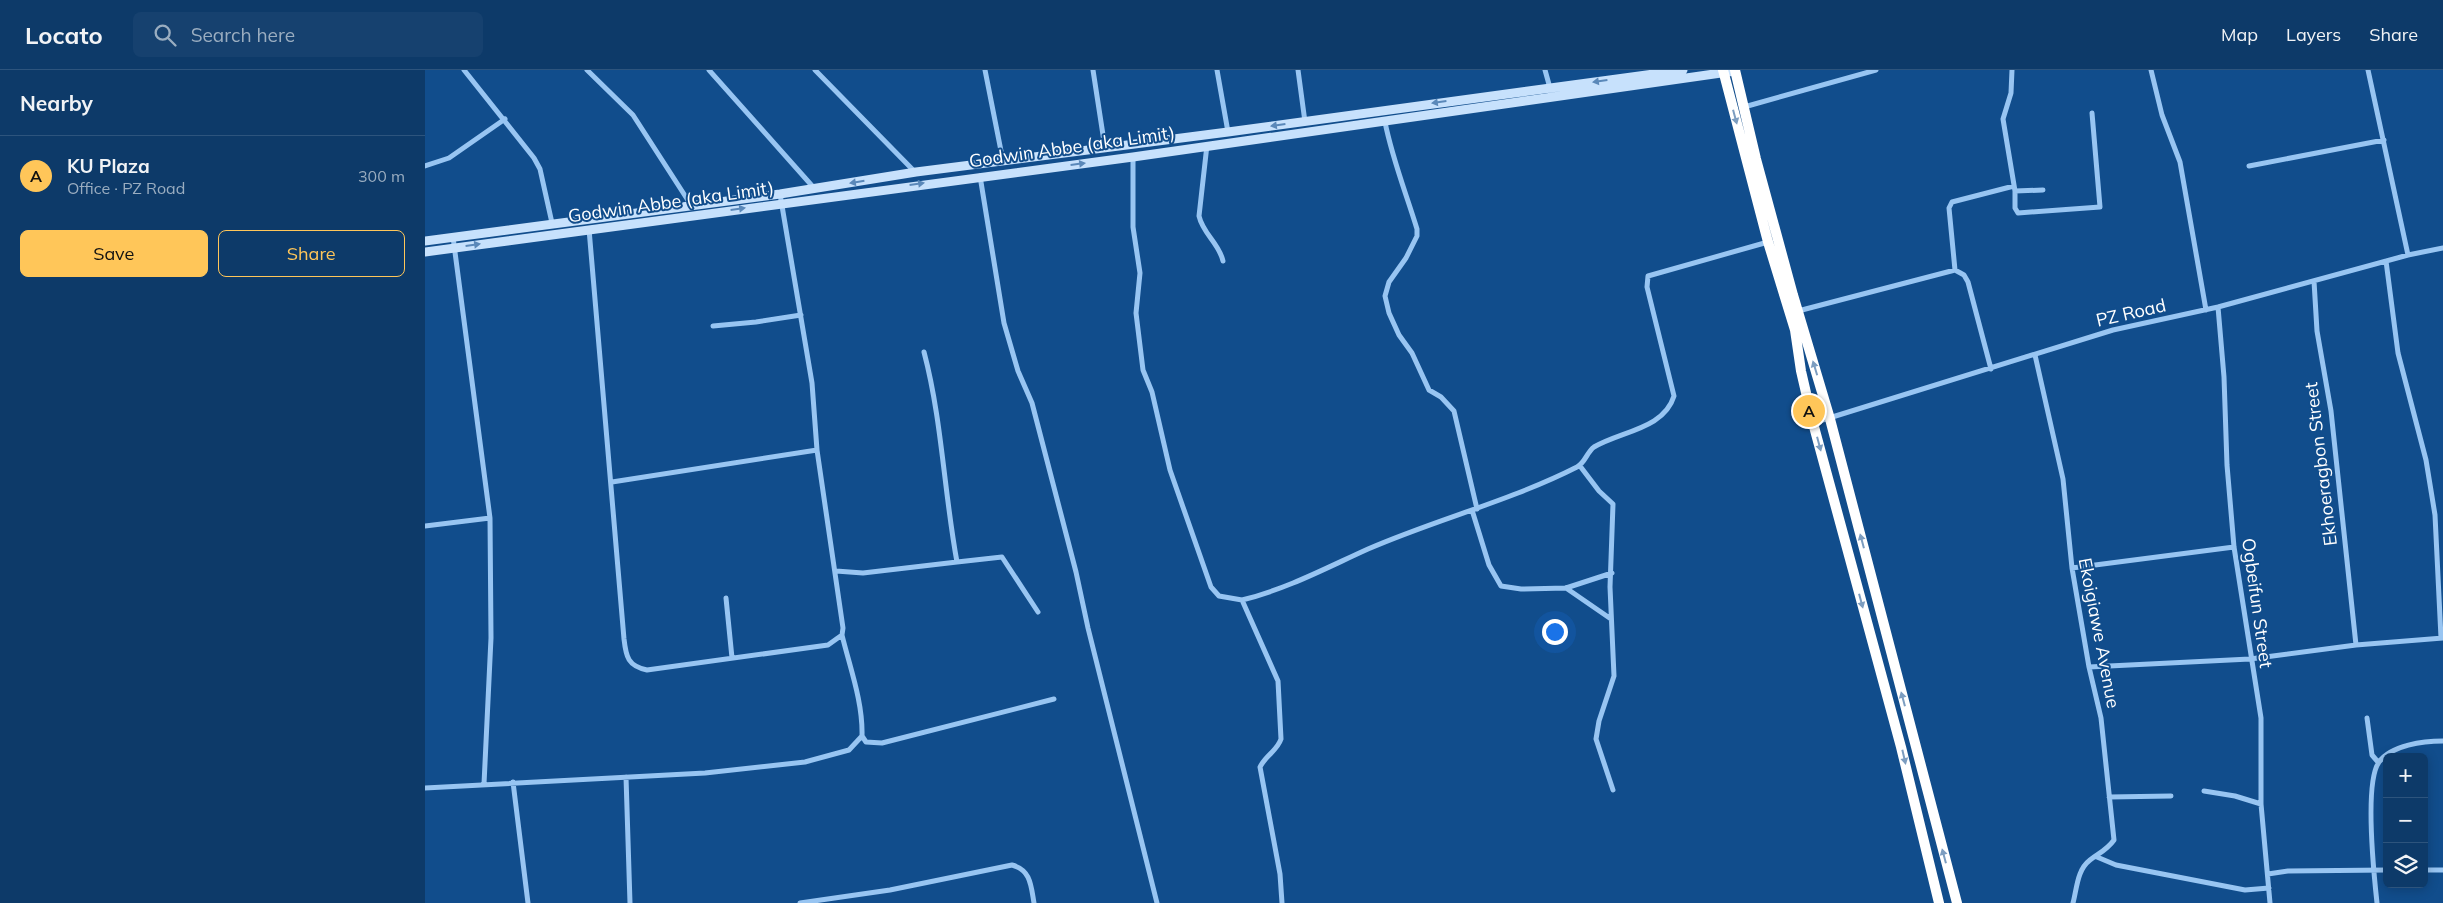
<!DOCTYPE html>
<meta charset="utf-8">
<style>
body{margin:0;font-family:Mulish,sans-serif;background:#16416f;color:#f1f3f6}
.controls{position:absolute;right:15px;bottom:15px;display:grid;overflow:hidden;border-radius:8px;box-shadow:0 2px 12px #0003}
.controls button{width:45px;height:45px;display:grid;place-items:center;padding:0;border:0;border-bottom:1px solid #2d547d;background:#0d3a69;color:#f1f3f6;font:25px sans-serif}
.you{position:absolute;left:1129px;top:561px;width:18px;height:18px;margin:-12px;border:4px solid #fff;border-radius:50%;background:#1a73e8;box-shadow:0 0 0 8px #1a73e833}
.badge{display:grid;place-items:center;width:32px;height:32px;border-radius:50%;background:#ffc659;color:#111;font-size:16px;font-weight:700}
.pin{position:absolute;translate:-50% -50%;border:2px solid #fff;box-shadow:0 1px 5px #0006}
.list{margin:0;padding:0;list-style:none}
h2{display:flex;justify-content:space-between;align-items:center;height:65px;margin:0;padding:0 20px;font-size:21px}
h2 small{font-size:16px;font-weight:400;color:#9aadc0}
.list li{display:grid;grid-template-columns:32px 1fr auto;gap:15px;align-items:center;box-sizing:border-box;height:80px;padding:0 20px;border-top:1px solid #2d547d}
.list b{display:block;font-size:19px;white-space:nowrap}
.list p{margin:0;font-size:16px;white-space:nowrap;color:#9aadc0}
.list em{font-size:16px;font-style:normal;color:#9aadc0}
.actions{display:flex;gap:10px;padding:15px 20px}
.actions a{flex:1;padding:11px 0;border:1px solid #ffc659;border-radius:8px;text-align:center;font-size:18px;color:#ffc659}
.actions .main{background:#ffc659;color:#111}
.icon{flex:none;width:28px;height:28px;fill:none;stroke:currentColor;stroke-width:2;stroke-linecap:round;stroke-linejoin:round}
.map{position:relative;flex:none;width:2018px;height:833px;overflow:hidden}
header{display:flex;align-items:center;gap:30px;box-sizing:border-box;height:70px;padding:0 25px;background:#0d3a69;border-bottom:1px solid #2d547d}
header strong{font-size:24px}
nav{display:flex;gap:28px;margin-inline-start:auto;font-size:18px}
.search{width:350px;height:45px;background:#16416f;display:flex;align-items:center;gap:12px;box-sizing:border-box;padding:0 18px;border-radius:8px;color:#9aadc0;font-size:19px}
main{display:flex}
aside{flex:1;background:#0d3a69}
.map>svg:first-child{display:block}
</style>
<header>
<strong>Locato</strong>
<div class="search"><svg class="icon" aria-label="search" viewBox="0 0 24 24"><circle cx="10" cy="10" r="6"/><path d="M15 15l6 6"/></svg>Search here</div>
<nav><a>Map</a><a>Layers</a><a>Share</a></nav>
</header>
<main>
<aside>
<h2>Nearby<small></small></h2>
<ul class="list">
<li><span class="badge">A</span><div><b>KU Plaza</b><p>Office · PZ Road</p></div><em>300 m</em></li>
</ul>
<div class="actions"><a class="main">Save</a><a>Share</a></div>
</aside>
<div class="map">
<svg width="2018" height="833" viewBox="0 0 2018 833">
<rect width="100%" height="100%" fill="#114d8c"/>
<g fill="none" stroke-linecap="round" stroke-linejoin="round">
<path stroke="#98c5f2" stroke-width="5" d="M39,0L109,88L115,99L127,153
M162,0L208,45L266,135
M284,0L389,118
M390,0L490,102
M560,0L578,91
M668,0L680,78
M792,0L803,62
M873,0L880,52
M1120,0L1125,18
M1587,0L1586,23L1578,49L1590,121V138L1593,143L1675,137L1667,43
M1726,0L1737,45L1755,92L1781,240
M1943,0L1983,185
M1319,37L1451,0
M960,52C967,88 981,123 992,159V166L981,188L964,212L960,226L964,243L974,265L987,283L1004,320L1016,327L1029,341L1052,439
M782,75L774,146C778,164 794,173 798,191
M708,87V157L715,203L711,243L718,300L727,322L745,400L786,517L794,526L817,530L853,611L856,669C852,681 841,685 835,697L855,804L857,833
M0,96L24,88L80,49
M1824,96L1959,70
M555,106L579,253L593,301L607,333L651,502L663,558L732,833
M1590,121L1618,120
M164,159L199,569C201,587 203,596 222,600L403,575L417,565L418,558L392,380L387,313L355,124
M28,167L65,448L66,568L59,714
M1961,191L1973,283L2001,390L2010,445L2016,568
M1530,200L1524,138L1527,132L1589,116
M1889,211L1892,261L1906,341L1931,575
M1793,237L1799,307L1802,395L1809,477L1836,648V734L1845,833
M1373,241L1530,200L1539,205L1543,212L1566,299
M288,256L331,252L376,245
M1610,285L1638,409L1647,498L1664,597L1676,648L1689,770C1682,780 1674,783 1665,790C1652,800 1652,818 1648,833
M1388,353L1688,260L1793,237L1983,185L2018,178
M1155,396L1174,421L1188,434L1185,517L1189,606L1174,651L1171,669L1188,720
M187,412L392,380
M1047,440L1064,495L1076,516L1096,519L1141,518L1187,503
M0,456L65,448
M532,492L577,487L613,542
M1647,498L1809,477
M411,501L438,503L532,492C519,422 517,350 499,282
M1141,518L1186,549
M301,528L307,588
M817,530C862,519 901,498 943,479C1012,449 1085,431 1152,397C1160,393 1162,382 1169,377C1196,361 1239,359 1249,326L1222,217L1223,206L1343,172
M1664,597L1825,589L1931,575L2018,568
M1942,648L1947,685L1953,692
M437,666L441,672L457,673L629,629
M201,707L205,833
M88,712L103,833
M0,718L280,703L380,692L424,680L437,666C438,632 425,598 417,565
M1779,721L1810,726L1836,734
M1684,727L1746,726
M1672,787L1691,795L1820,820L1844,818
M1999,800H2018
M1843,804L1863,801L1962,800
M375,833L465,820L587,795C606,800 606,816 609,833
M1952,833C1949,805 1939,713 1954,692C1966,675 1999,671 2018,671"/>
<path stroke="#c7e1fc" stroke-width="9" d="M0,171L355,124L491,102L803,62L1258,0
M0,182L708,87L1310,1"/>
<path stroke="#fff" stroke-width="10" d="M1298,0L1343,172L1370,260L1376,301L1388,353L1476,677L1514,833
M1310,0L1331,89L1368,225L1405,349L1532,833"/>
</g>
<defs><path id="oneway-solid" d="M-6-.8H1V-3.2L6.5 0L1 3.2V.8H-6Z" transform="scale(1.25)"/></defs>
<g fill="#5a88b9">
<use href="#oneway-solid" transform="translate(1175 11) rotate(172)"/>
<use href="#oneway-solid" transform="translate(1014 32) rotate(172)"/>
<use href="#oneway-solid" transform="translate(853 55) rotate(172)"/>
<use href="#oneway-solid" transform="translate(653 94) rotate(-7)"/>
<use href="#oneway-solid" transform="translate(432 112) rotate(171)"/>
<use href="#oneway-solid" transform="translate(492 114) rotate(-8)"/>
<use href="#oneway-solid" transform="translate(313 139) rotate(-8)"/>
<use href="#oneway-solid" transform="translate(48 175) rotate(-8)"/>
</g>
<g fill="#7c9dc0">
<use href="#oneway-solid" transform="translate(1310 47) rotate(75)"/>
<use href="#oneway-solid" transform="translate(1390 298) rotate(-107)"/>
<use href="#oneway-solid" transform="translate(1394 374) rotate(75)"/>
<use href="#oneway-solid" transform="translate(1437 471) rotate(-105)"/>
<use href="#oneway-solid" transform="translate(1436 531) rotate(75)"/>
<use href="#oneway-solid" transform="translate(1478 629) rotate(-105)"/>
<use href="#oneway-solid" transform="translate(1479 687) rotate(77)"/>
<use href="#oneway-solid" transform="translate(1519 786) rotate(-105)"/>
</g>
<g text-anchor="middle" stroke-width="4" stroke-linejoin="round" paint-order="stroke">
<g font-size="18" fill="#fff" stroke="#114d8c">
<text transform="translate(647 77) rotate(-8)" y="6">Godwin Abbe (aka Limit)</text>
<text transform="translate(246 132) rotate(-8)" y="6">Godwin Abbe (aka Limit)</text>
<text transform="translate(1706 243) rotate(-13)" y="6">PZ Road</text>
<text transform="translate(1896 394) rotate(-97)" y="6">Ekhoeragbon Street</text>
<text transform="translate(1832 533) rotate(82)" y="6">Ogbeifun Street</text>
<text transform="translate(1674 563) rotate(79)" y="6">Ekoigiawe Avenue</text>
</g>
</g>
</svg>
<div class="controls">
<button>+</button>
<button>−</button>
<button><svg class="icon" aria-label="layers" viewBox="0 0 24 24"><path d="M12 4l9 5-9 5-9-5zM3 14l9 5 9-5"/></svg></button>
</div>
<div class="you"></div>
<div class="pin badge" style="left:1384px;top:341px">A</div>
</div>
</main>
